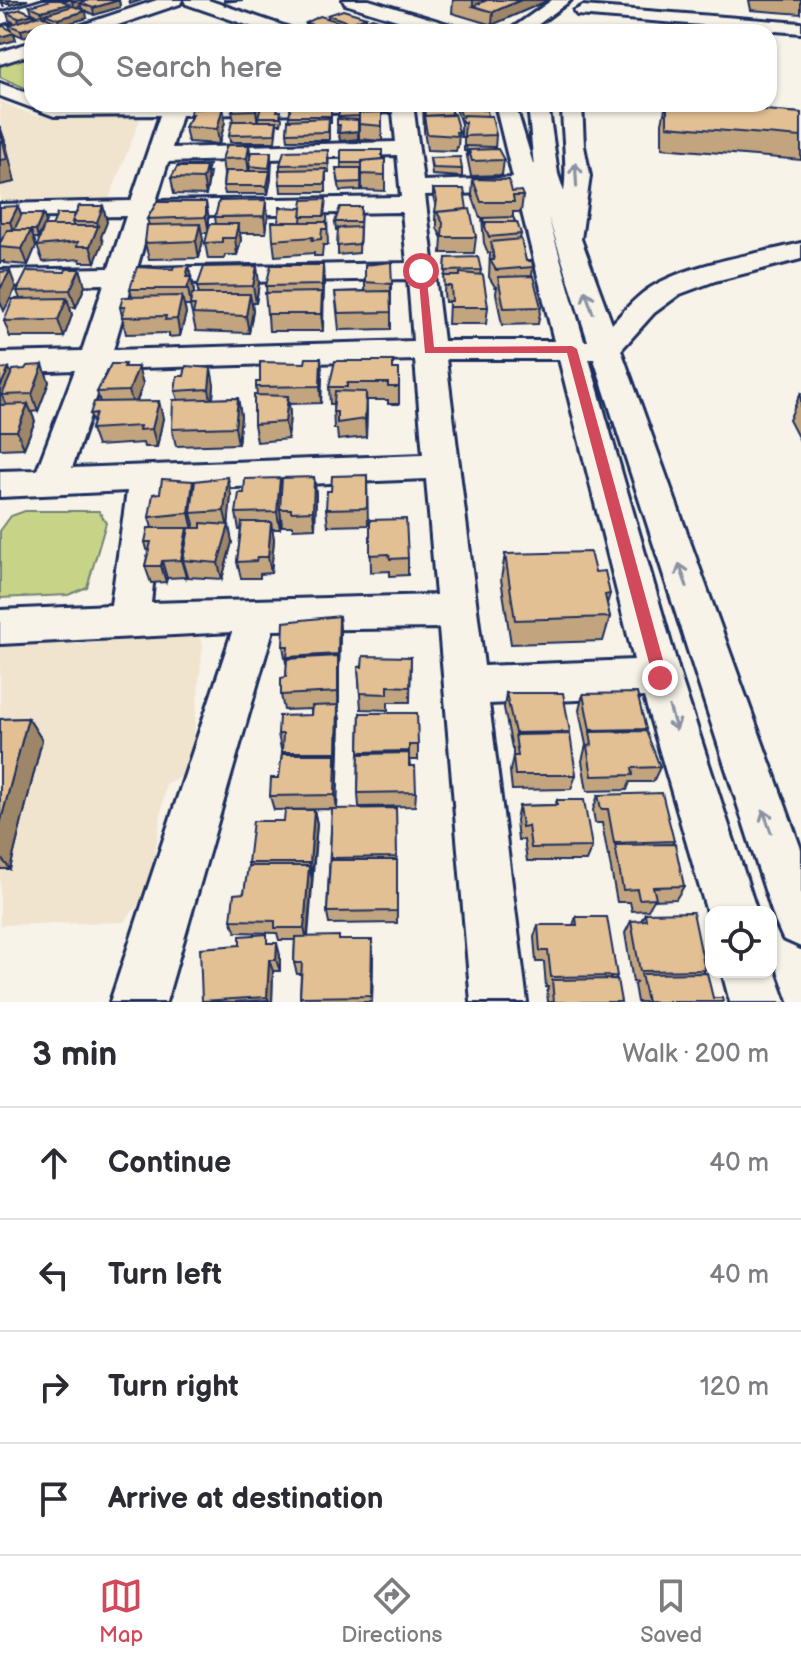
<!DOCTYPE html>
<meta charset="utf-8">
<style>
body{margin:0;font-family:"Balsamiq Sans",sans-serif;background:#f2f2f3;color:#2b2b33}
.controls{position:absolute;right:24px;bottom:24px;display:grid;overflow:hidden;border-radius:16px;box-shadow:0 2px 6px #0004}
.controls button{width:72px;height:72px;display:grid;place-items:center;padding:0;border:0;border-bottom:2px solid #e1e1e2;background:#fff;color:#2b2b33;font:40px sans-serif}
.stop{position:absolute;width:24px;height:24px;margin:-18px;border:6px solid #d1495b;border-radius:50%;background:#fff}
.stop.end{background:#d1495b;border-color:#fff;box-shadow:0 2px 8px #0008}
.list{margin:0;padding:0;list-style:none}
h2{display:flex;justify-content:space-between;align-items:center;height:104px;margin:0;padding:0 32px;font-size:34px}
h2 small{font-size:26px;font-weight:400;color:#7c7c81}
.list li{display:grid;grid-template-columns:52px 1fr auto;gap:24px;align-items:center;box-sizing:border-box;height:112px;padding:0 32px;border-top:2px solid #e1e1e2}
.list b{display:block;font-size:30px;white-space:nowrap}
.list em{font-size:26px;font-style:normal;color:#7c7c81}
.icon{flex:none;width:44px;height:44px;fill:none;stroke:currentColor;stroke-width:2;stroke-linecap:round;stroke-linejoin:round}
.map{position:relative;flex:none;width:801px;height:1002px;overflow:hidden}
.search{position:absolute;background:#fff;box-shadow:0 2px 6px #0004;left:24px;right:24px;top:24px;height:88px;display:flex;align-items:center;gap:20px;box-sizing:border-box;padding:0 28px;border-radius:24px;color:#7c7c81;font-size:30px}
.sheet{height:552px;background:#fff}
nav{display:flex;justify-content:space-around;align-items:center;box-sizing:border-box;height:112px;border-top:2px solid #e1e1e2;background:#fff;font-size:22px;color:#7c7c81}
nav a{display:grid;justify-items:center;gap:4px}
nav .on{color:#d1495b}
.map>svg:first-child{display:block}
</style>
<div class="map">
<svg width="801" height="1002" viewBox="0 0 801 1002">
<rect width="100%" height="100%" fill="#f7f3e8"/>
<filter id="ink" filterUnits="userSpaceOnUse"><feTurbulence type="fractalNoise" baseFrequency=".0125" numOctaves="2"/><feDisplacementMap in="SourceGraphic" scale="16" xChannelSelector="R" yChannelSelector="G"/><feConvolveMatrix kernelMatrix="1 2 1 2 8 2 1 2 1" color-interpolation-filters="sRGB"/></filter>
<g filter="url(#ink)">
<path fill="#f1e4cf" d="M0,101L35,116L142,114L108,202L0,203Z
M167,632L197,634L203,644L190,774L166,783L149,891L124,922L0,925V635Z"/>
<path fill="#c7d488" stroke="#718273" stroke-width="2" d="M32,51V91L0,77V61Z
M25,511H99L106,523L87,587L68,595L0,598V531L11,516Z"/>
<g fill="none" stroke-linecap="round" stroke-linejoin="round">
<defs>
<path id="minor" d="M43,0H69L67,4L0,24V13Z
M157,0H182L180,4L97,32H70L73,28Z
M184,0H208L290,28L293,32H267L186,4Z
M343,0H369L461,28L464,32H436L345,4Z
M552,0H571L528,32H507Z
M583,6L801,23V33L577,15L574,11Z
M32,42V54L0,64V52Z
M0,83L32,95V104H413L423,181L513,178L495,104H515L534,167L528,104H548L558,174L564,192C568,163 562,133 562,104H582L584,146L590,176L581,239L612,324C623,312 634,299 647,290C687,263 755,255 801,243V259L715,281L680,294L654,313L621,350L801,849V947L783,939L775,921L594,359H589L681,678L757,912H711V926L644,697L489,704L527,1002H471L439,628L273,630L166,1002H110L232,632L0,644V610L111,605L127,491L0,497V471L37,470L75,370L0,373V353L82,351L104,284L0,286V270L109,268L126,216L0,218V204L131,201L160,115L54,116L0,96ZM393,112L396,142L172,148L181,115ZM397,155L401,197L156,201L168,162ZM517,192L554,341H443L425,195ZM402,212L407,263L137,268L152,216ZM548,216L588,341H584ZM408,279L413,341L113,350L132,284ZM446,359H559L634,660L484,666ZM415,360L423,455L72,468L106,369ZM426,479L436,595L151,603L163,490Z
M771,960L786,1002H730L722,972H771Z"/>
</defs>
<use href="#minor" stroke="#1b2f5e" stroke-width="6"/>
<use href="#minor" fill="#f7f3e8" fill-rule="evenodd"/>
</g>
<path fill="#c2a57f" stroke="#1b2f5e" stroke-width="2" d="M0,0H28L10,5L2,2L4,7Z
M63,0H119L120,7L94,15L82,9L81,6L77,7L87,18L60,26L54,23L55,28L32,32L23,37L14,33L16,40L0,44V27L11,31L9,25L15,23L9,20L7,13L34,17L39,16L32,13L30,6L63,1Z
M453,0H549L492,25L452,13Z
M749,0H801V14L751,10Z
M328,15L366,21L400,32H413H312L306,30V23L328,19Z
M237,104H260V109L279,111L282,119L281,124H277L275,142H230L229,135L234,121L232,111Z
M331,104V123H329V140H288L287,133L289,116Z
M423,104H451L452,115L459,132L458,147H457L456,151L427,150L424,131Z
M453,104H485L481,105L482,110L488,116L496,135L495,149L504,160L502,175L471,176L466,151H464V137H461V124L455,106H453Z
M666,104L801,113V160L662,148V123Z
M223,107L225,122L219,144L188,142L185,127L190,119V114Z
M382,112V141L359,139V124L358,139L340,141L339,133H337L338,117Z
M249,145L250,157L272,160L271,179L268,194H225L223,186L224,174L222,159Z
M328,150L329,172H326V192H281L279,170H280V165Z
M341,150L385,159V191L362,190V170L361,190L340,191L336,168H341Z
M430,158L462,169V177L432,175Z
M210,173L206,195L174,194L171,178Z
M473,179L523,196L521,212H513V217L521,234L520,239L526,261L533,267L532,276L541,307L538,324L502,325L496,293L497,287H495L489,277L490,253H488L484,243L482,218H480L472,195Z
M433,189L467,209L476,237L474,253H441L442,238L437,228V220H435L436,206L433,197Z
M157,202L209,218V230L216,224L215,217L268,216L266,233H240L241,240L237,255H225L224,259H208L205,243L208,233H201L203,240L199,258L149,259L145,243L149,225L147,219Z
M103,206L107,222L101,237L103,242L95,262H81L80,259L43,262L37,246L75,214Z
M0,207L22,216L43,214L46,222L38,238H34L36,246L28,265L4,263V261L0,263Z
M361,207L359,253L338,255V230H336L335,222Z
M302,208L327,215L328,245H323L322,256H314V253L275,256L273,240L278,222Z
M446,258L481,270L480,275L488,307L486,324H448L449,302H445L444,293Z
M391,262V329L339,330L335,292L365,291V265Z
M80,269L85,286L76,307H70L72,315L64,337H10L4,321L20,299L17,291L65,272Z
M324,281L323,331H269L266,286Z
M193,282L194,294H199L197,287L259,283L256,303H252L253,310L249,333L196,331L190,306H184L186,313L180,336L169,337V333L126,334L120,307L132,297L130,289Z
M321,358L322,375L321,403L289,404L290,414L288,439L257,442L254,424L257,395L256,387L260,382L305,363Z
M43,365L49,382L38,411L31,412L35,421L24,448L0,449V369L11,374Z
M126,367H138L143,384L137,401L163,418L157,447H144L143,443L97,446L91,429L93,423L90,414L100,402L97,392Z
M393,369H399V404H388V400H367L366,437L338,440L337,429H334L333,404H330L329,387Z
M214,385L213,399L238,398L241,416L238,444L176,446L172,429L178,400L175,391Z
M801,392V443L789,420Z
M367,475L368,525L328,526L326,509L331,491Z
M314,477L316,494L315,528L293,529V526H282L281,516L280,529H272L274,539L271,573L260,574V578H241L237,562L241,530H239L236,513L244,493L282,486Z
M194,486L231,495L228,525L232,542L222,579L188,577L187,573L186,577L167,578L166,582L151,583L145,566L148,553L145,542L152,528L149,517L160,493Z
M370,520L408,558V575L390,576V571L371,572Z
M505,554L595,572L610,594L607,604L610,617L603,641L511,644L501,579Z
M339,616L340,632L338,708L340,721L337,809L396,808L397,923L329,924L327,912L332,809L274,810L270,796L279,778L282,754L278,734L311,715V709L284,710L281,695L286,677L287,663H286L283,646Z
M411,657L410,702H388V710L361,709L358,667Z
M506,693L570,732L569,734L576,775L571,789L512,790L510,771L513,756V748H512L504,708Z
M583,694L646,729L645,731L660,767L653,782H630L627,790L587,791L582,761L586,745L579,710Z
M360,713L418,745V760H409L416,792L415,806L359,807L358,793Z
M28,718L42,740L10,869H0V719Z
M598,795L674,841L672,844L684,886L676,899L654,900L648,910L632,911L630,902H617L609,858L610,856H608L602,823H595L593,810Z
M557,800L592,847L586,861H527L524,840H518L516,820L519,806L555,805Z
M314,810L317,824L308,937L339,940L373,951L372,1002H301L300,997L301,974H297L294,963L295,940H279L277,933L236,932L231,920L244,893L249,866L248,863L284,821Z
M645,913L705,970L703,973L713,998L723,1002H637L634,985L636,982H633L625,933L631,921H641Z
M576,917L617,976L615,979L621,1002H548L547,991L548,987H546L544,962H536L534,937L538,925H573Z
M270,943L280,955V971H273L272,1002H203L202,1001Z"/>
<path fill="#9e8668" stroke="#1b2f5e" stroke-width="2" d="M8,0H28L10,5Z
M79,0H87L80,3L81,6L74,8L72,2Z
M119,0L120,7L94,15L93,8Z
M129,0H142L130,4Z
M224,0H243L224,2Z
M473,0H515L473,6Z
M521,0H549L492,25L493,12Z
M69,4L71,10L45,14L46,17L43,18L41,11Z
M86,11L87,18L60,26L58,19Z
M33,14L35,20L20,25L18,18Z
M366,17V24L356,25L357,27L351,30V23Z
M53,21L55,28L40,32H32V34L23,37L21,30Z
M349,25V32H332V31Z
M400,27V32H388Z
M14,33L16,40L1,44L0,37Z
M258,104H260L261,114L258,117V125L256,110Z
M223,107L225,122L219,144L217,129Z
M0,126L6,144L15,182L0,185Z
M358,131V139L340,141L339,133Z
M249,145L251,160L249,174L247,158Z
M271,152V179L268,194L267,186L270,173Z
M206,167L208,182L206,195L203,179Z
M266,200L268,216L266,233L264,216Z
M206,202L209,218V233L206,217Z
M18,206L24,223L16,238L10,222Z
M103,206L107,222L101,237L103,242L95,262L90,246L98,226L97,222Z
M43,214L46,222L38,238L36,230Z
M200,224L203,240L199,258L196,241Z
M238,224L241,240L237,255L235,238Z
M31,230L36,246L28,265L22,249Z
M189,265L194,293L191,306L186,277Z
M323,265L324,281L323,302L322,285Z
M257,266L259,283L256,303L253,286Z
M80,269L85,286L76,307L70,290Z
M10,271L16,288L4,311L0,302V289Z
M322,292L323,309V331L321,314Z
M250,294L253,310L249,333L246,316Z
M182,296L186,313L180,336L177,319Z
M67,298L72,315L64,337L58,320Z
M321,358L322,375L321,403L320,386Z
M43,365L49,382L38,411L32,394Z
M138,367L143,384L134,408L129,391Z
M9,368L16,385L2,395L7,406L0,409V387Z
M211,368L214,385L212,406L209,389Z
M366,392L367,410L366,437L365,419Z
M288,396L290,414L288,439L285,422Z
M238,398L241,416L238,444L235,427Z
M159,401L163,418L157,447L152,429Z
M28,404L35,421L24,448L17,431Z
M228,477L231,495L228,528L229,525L232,542L222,579L218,563L228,528L224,511Z
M314,477L316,494L315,528L313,511Z
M280,478L283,495L280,509L281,516L280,529L277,512Z
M193,481L197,498L191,513L194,524L193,530L189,513Z
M271,522L274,539L271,573L268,557Z
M187,528L192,545L183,560L187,573L186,577L181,560Z
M162,561L167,578L166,582L161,566Z
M339,616L340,632L339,670L338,654Z
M338,656L339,672V708L338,692Z
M338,705L340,721L338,767L337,752Z
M28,718L42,740L10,869L0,857V824Z
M336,754L338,769L337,809L335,795Z
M314,810L317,824L312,876L310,863Z
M309,866L312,879L307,940L304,928Z
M372,940L373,951L372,1002L371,996Z
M277,943L280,955V971L276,960Z
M269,960L273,971L272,1002H270L267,997Z"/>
<path fill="#e2c094" stroke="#1b2f5e" stroke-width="2" d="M51,0H61L69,4L41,11L30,6Z
M89,0H119L93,8L80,3Z
M487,0H521L493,12L473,6Z
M73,6L86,11L58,19L45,14Z
M21,9L33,14L18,18L7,13Z
M343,10L366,17L351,23L328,15Z
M41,15L53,21L21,30L9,25Z
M320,16L349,25L332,31L306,23Z
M372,18L400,27L388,32H379L356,25Z
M4,26L14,33L0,37V27Z
M352,27L368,32H341Z
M237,104H258L256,110L232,111Z
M262,104H279L277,111H281L280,117H258Z
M331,104V116H289L291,105Z
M380,104V112L359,113V116L338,117L341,105Z
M424,104H451L452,115L425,116Z
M457,104H481L482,110H487L488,116L464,115L462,117Z
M667,104H693L801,113V137L667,126Z
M223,107L217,129L185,127L193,114H190L191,109Z
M382,112V126L359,124V113Z
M454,114L459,132H456L457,136L427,134L424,116Z
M464,115L492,116L496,135L464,136L465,122H462L461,118Z
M329,118L328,132L287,133L288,120Z
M337,119L358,120V131L339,133L340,125H337Z
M232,121H277L275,134L229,135Z
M0,128L7,159L0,160Z
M227,145H249L247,158L222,159Z
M466,146L494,147L495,149L469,150L468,157Z
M498,149L504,160L472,161L469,150Z
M328,150V164L280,165L284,151Z
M341,150H382V159L362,161V163H341Z
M251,152H271L269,168L249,166Z
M460,157L462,169L432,168L430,158Z
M385,159V175L362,174V161Z
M209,165L207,174L206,167H178V166Z
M177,167H206L203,179L171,178Z
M336,168H361V182L339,183Z
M326,169L325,184H280L279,170Z
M225,171H270L267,186H223Z
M473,179L509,180L512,192L521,191L523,196H513L514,202H481Z
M433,189H464L467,209L435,212L437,200Z
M326,199L324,216H301L303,200Z
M266,200L264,216L215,217L219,201Z
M157,202H206V217L147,219Z
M18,206L10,222H0V207Z
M79,206H103L97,222H72Z
M280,207L302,208L301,222H278Z
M340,207H361L360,222H335Z
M470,209L476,237H442L443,223L437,212Z
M22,214H43L36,230H14Z
M57,214H75L72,222L74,226H52Z
M513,217L515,222H486L485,227L483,218Z
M272,222H327V229H322L321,239L312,240L313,237L273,240Z
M486,222H517L521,234L489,237L485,227Z
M200,224L196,241L145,243L147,225Z
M210,224H238L235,238H222V242L205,243Z
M44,226H98L90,246H77L78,242L37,246Z
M360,227L359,244L337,246L338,228Z
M7,230H31L22,249L0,247V243Z
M521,239L526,261H532L533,267L496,270L490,260H494L491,242Z
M478,257L481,270L445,271L446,258Z
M391,262L392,284L365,282V265Z
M189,265L186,277H191L187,289H130L137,267L173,269L174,266Z
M271,265H323L322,285L266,286Z
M257,266L253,286L197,287L204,267Z
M66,269H80L70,290L17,291L27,271L65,272Z
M10,271L0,289V272Z
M460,273L483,275L488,307H449V301H452L451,286H445L444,276H460Z
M533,276L541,307L504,308L498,277Z
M390,291L391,312L338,313L335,292Z
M322,292L321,314H267L265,293Z
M192,294H250L246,316L193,314L195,305H190Z
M182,296L177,319L165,320L166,316L122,317L125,307H120L123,297Z
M67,298L58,320L4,321L13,299Z
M306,358H321L320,386L256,387V382H260V362L305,363Z
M335,361H393V369H399V387H388V383H347V387H329Z
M111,364H125L124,367H138L129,391L97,392Z
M43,365L32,394L2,395L13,370L25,369L27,366Z
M186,366L211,368L209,389L175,391L177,376H184Z
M9,368L0,387V369Z
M335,391L366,392L365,419L337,423V412H333Z
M254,395L288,396L285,422L254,424Z
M238,398L235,427L172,429L173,400Z
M159,401L152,429L139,430L140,426L91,429L96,413L90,414L94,402Z
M28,404L17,431H0V405Z
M367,475V508L326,509L327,491H331L332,476Z
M228,477L224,511L191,513L195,481Z
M314,477L313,511L291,512V509H280L282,478Z
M280,478L277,512L236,513L239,493H244L245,479Z
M162,479L193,481L189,513L149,517L153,494L160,493Z
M406,519L408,558L390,559L389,554L370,555V520Z
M242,522H271L268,557H257L256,561L237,562Z
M201,523L229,525L218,563L183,560L189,528H201Z
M148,528H187L181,560L162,561L161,566H145L151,542H145Z
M590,552L595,572L605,571L610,594L605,595L610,617L515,620L505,554Z
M339,616L338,654L287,657L288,646H283L284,622Z
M338,656V692L281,695V678L286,677L287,659Z
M363,656L411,657L410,687L388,686V694L360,693L358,667H362Z
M506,693H563L570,732L515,733Z
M637,693L646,729L590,730L583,694Z
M338,705L337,752H282L283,734H278L279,716L311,715L312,706Z
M360,713H417L418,745H409V751L359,752Z
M28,718L0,824V719Z
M646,731L660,767L632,768L633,775L592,776L587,746L592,745L590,732Z
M570,734L576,775H515L513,756H518L515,735Z
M409,753V766H415L416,792L358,793L359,754Z
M282,754H336L335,795L270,796L271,778H279Z
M662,793L674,841L614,843L608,809H601L598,795Z
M557,800H584L592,847L531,848L528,826L522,827L519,806L557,805Z
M396,808L397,857L330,858L332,809Z
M285,810H314L310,863H248L253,821H284Z
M675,844L684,886L653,887L656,898L639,899L637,889L623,890L615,845Z
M330,860H397V911L327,912Z
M248,866H309L304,928H275V921L231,920L234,894L244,893Z
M693,912L705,970L640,971L631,921L646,920L645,913Z
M576,917H607L617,976L551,977L548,951H540L538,925H577Z
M267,934V943H277L276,960H269L267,997L202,1001L200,948L240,945V936Z
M339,936V940H372L371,996L300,997L302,963H294L295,937Z
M707,973L713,998H722L723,1002H647L641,974Z
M617,979L621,1002H554L552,980Z
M267,1000V1002H234Z"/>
<defs><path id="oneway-shaft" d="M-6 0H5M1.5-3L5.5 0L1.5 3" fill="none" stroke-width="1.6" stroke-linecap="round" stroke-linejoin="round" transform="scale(2)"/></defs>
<g stroke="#8991a3">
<use href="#oneway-shaft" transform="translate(576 175) rotate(-93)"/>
<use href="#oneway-shaft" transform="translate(589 302) rotate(-109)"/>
<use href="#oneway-shaft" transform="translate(683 575) rotate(-109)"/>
<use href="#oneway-shaft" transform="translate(673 719) rotate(73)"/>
<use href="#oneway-shaft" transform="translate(767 821) rotate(-109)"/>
</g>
</g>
<path fill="#d1495b" d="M418,269L426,271L434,347L572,346L577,349L668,678L666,683L660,685L653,678L567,353H425Z"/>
</svg>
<div class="controls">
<button><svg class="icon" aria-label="locate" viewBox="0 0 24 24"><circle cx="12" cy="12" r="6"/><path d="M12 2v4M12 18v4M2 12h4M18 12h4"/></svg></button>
</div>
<div class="stop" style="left:421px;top:271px"></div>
<div class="stop end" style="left:660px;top:678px"></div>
<div class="search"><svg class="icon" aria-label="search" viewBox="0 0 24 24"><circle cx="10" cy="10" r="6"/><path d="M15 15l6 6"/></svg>Search here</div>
</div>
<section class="sheet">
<h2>3 min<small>Walk · 200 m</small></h2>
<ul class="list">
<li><svg class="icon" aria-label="ahead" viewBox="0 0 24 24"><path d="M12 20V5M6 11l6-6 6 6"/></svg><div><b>Continue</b></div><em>40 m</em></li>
<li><svg class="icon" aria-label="left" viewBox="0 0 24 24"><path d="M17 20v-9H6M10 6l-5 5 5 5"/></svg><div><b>Turn left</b></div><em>40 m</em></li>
<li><svg class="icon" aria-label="right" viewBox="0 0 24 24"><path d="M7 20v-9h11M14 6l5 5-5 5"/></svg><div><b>Turn right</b></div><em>120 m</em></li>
<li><svg class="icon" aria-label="arrive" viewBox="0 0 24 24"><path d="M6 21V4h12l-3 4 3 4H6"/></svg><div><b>Arrive at destination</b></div></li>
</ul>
</section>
<nav>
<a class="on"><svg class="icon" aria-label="map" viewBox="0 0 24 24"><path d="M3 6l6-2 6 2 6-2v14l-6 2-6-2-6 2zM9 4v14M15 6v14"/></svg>Map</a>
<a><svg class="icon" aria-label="directions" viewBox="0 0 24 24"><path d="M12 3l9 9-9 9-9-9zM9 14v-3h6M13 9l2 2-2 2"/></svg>Directions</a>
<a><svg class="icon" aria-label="saved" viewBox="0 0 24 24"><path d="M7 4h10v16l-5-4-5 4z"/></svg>Saved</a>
</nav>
